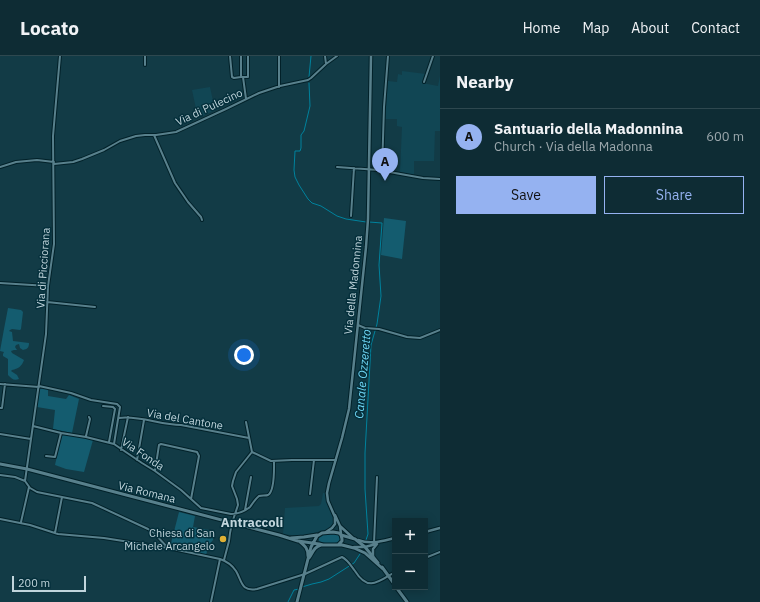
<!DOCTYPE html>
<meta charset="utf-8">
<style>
body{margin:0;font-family:"IBM Plex Sans",sans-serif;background:#1c3840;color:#f1f3f6}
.controls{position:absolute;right:12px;bottom:12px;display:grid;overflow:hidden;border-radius:0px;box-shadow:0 2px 10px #0003}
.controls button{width:36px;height:36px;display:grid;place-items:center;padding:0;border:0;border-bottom:1px solid #2e484f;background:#0e2c34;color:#f1f3f6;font:20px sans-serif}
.scale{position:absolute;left:12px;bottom:10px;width:74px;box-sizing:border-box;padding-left:4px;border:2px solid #c1d5dc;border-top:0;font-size:11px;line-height:14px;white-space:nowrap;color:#c1d5dc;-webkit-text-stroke:3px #05303c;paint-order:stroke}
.you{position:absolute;left:244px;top:299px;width:14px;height:14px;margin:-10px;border:3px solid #fff;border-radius:50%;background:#1a73e8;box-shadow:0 0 0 6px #1a73e833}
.badge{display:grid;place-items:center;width:26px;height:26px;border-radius:50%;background:#95b2f1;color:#111;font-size:13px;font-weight:700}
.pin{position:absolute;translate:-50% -33px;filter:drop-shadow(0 1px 2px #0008)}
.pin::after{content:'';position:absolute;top:21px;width:14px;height:12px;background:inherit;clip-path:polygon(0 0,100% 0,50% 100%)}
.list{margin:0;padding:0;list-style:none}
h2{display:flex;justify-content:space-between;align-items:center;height:52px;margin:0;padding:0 16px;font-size:17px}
h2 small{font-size:13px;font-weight:400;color:#9ba7ac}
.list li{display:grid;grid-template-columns:26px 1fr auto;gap:12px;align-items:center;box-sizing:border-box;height:56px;padding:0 16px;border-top:1px solid #2e484f}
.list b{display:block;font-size:15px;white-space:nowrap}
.list p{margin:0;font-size:13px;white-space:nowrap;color:#9ba7ac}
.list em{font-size:13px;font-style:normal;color:#9ba7ac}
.actions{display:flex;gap:8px;padding:12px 16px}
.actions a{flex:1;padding:9px 0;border:1px solid #95b2f1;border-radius:0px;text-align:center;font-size:14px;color:#95b2f1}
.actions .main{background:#95b2f1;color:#111}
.map{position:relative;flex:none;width:440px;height:546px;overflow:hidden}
header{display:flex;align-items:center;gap:24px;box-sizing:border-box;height:56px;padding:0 20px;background:#0e2c34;border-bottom:1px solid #2e484f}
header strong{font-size:19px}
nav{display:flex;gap:22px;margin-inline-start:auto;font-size:14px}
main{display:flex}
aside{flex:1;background:#0e2c34}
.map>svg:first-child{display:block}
</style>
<header>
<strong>Locato</strong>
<nav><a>Home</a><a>Map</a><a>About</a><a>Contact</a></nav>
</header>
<main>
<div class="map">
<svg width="440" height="546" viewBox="0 0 440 546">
<rect width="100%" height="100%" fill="#123b46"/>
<path fill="#114654" d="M402,15L426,18L422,27L438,30L440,20V75H435L434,105H414V119L400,116L402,71L397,70V63H385L388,25L397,26L398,18L402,19Z
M210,31L215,54L198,62L192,34Z
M323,437H326L327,447L334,461V466L332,471L329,473L306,479L299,480L283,478L285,452L319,450L321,448Z"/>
<path fill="#145c6f" d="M384,162L406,165L402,203L381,199Z
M8,252L21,254L23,256L21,273L20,274L12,273L10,274L9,275L12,276L13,285L29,287C29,292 27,293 23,294L20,292L19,288L16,289L15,291L17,294H14L11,295L12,297L24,304C22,310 18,313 12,314L11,315L17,319L19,323C14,325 12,323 8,319V303L3,300V298L4,296L0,295L4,273Z
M40,332L48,333V340L66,343L69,339L79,343L72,377L53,373L55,354L37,351Z
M62,377L93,384L84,416L66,413L55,409Z
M179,456L195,460L193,471L214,475L213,484L209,489L206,499L170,491Z
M333,478H337L340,480V483L339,486C333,488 325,488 319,485V482L323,479Z"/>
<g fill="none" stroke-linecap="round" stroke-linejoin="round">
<path stroke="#00829d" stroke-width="1" d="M309,21L311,0
M309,27L310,50L304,75L301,79V92L300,95H295L294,114L295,121L299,129L308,143L312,147L321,150L337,160L346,163L366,166
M366,484L368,478L365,433V397L371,289L377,268L381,240L379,209L382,167L369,166
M302,531L312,528L321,526L329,523L354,507L360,498
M288,546L294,534L299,533"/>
<defs>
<path id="minor" d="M230,0L232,21L234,22L241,21
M241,0V21H243L246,43
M325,0L326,8
M145,9V0
M243,21H248V0
M424,26L433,0
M279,31V0
M154,79L175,127L188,146L201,161L202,164
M54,108L73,106L82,103L104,94L120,85L136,80L145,79H156L176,76L226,53L259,37L280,30L308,24L311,22L326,8L337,0
M0,111L16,106L37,104L54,106
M337,111L378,114L423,122L440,123
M382,114L384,51L388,0
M351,160L354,112
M0,227L48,230
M47,246L95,251
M358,269L365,272L379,273L407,281L420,282L440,274
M0,328L39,331
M39,330L71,337L91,344L117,348L120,351L114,388
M103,350L113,351L115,353L109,386
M0,352H2L5,328
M119,362C138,359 161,369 181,369L249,382
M246,366L252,396L271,405L292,404H336
M33,370L61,377L86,381L114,388L142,407L155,415L181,434L201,452L231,458C238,458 245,455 250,451C253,447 255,443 259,440C261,439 266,440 268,439C275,435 274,412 274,405
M0,378L31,383
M86,380L90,363L89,361
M121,394L128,361
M46,400L55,401L61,377
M137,404L144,364
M155,415L159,389L161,388L197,396L199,400L191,443
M0,419L15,421L25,425L30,432L37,436L92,447L148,473L154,477L168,492
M25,425L46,278L48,230L54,188L53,80L60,0
M310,438L314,404
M245,454L251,421
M0,463L30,469L58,478L104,482L168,492L220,503C226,505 232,509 236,515C242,525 241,536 257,533L305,518L342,501C348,504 351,510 355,515C368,536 378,526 395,516
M21,466L29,431
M55,477L62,441
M374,487L377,421
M425,502L440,496
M224,504L229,485L230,477L232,467L238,449L237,443L232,430L233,425L236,416L252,396
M211,546L220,503"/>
<path id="tertiary" d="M335,459L340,470L341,478
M340,470L353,482
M326,476L332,472L335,468V461L328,445L327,437L329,427L342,382L349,353L366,191L368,163L371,0
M425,476L440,472
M358,484C371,489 382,485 395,482
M354,491H365L376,488
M373,500V493L377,488"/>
<path id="secondary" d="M0,408L27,413L279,479L298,485L319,488L323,489H342L354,492L365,497L383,513
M341,479L355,483L365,491L378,507
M291,482L304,481L317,479
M299,485C305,490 308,492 308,500
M309,502C313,496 314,491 321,489
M382,511L395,529
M396,531L407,546
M297,546L311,491L317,480L322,477L333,476L339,477L341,479L342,483V485L339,488"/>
</defs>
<use href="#minor" stroke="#022129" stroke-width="4"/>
<use href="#tertiary" stroke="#022129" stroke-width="4.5"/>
<use href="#secondary" stroke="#022129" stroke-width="5"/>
<use href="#minor" stroke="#58808c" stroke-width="2"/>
<use href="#tertiary" stroke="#58808c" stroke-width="2.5"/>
<use href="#secondary" stroke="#58808c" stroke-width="3"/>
</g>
<circle fill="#dfb034" stroke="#05303c" stroke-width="1.5" cx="223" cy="483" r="4"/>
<g text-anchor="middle" stroke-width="3" stroke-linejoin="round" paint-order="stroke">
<g font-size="11" fill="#c1d5dc" stroke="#05303c">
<text transform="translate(209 51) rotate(-25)" y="4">Via di Pulecino</text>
<text transform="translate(43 212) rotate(-86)" y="4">Via di Picciorana</text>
<text transform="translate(353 229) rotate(-84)" y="4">Via della Madonnina</text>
<text transform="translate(185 363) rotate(10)" y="4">Via del Cantone</text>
<text transform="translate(143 398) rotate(34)" y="4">Via Fonda</text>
<text transform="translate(147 436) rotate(14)" y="4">Via Romana</text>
</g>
<g font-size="11" fill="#c1d5dc" stroke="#05303c" text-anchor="end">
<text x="215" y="481">Chiesa di San<tspan x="215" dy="13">Michele Arcangelo</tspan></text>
</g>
<g font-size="12" font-style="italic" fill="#70d8f7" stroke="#05303c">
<text transform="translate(363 318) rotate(-85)" y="4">Canale Ozzeretto</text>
</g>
<g font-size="13" font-weight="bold" fill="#c1d5dc" stroke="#05303c">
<text x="252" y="471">Antraccoli</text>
</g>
</g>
</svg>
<div class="controls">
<button>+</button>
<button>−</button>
</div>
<div class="scale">200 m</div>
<div class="you"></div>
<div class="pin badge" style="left:385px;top:125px">A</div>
</div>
<aside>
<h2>Nearby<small></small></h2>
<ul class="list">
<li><span class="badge">A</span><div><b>Santuario della Madonnina</b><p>Church · Via della Madonna</p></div><em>600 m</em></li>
</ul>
<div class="actions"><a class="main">Save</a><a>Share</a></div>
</aside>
</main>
